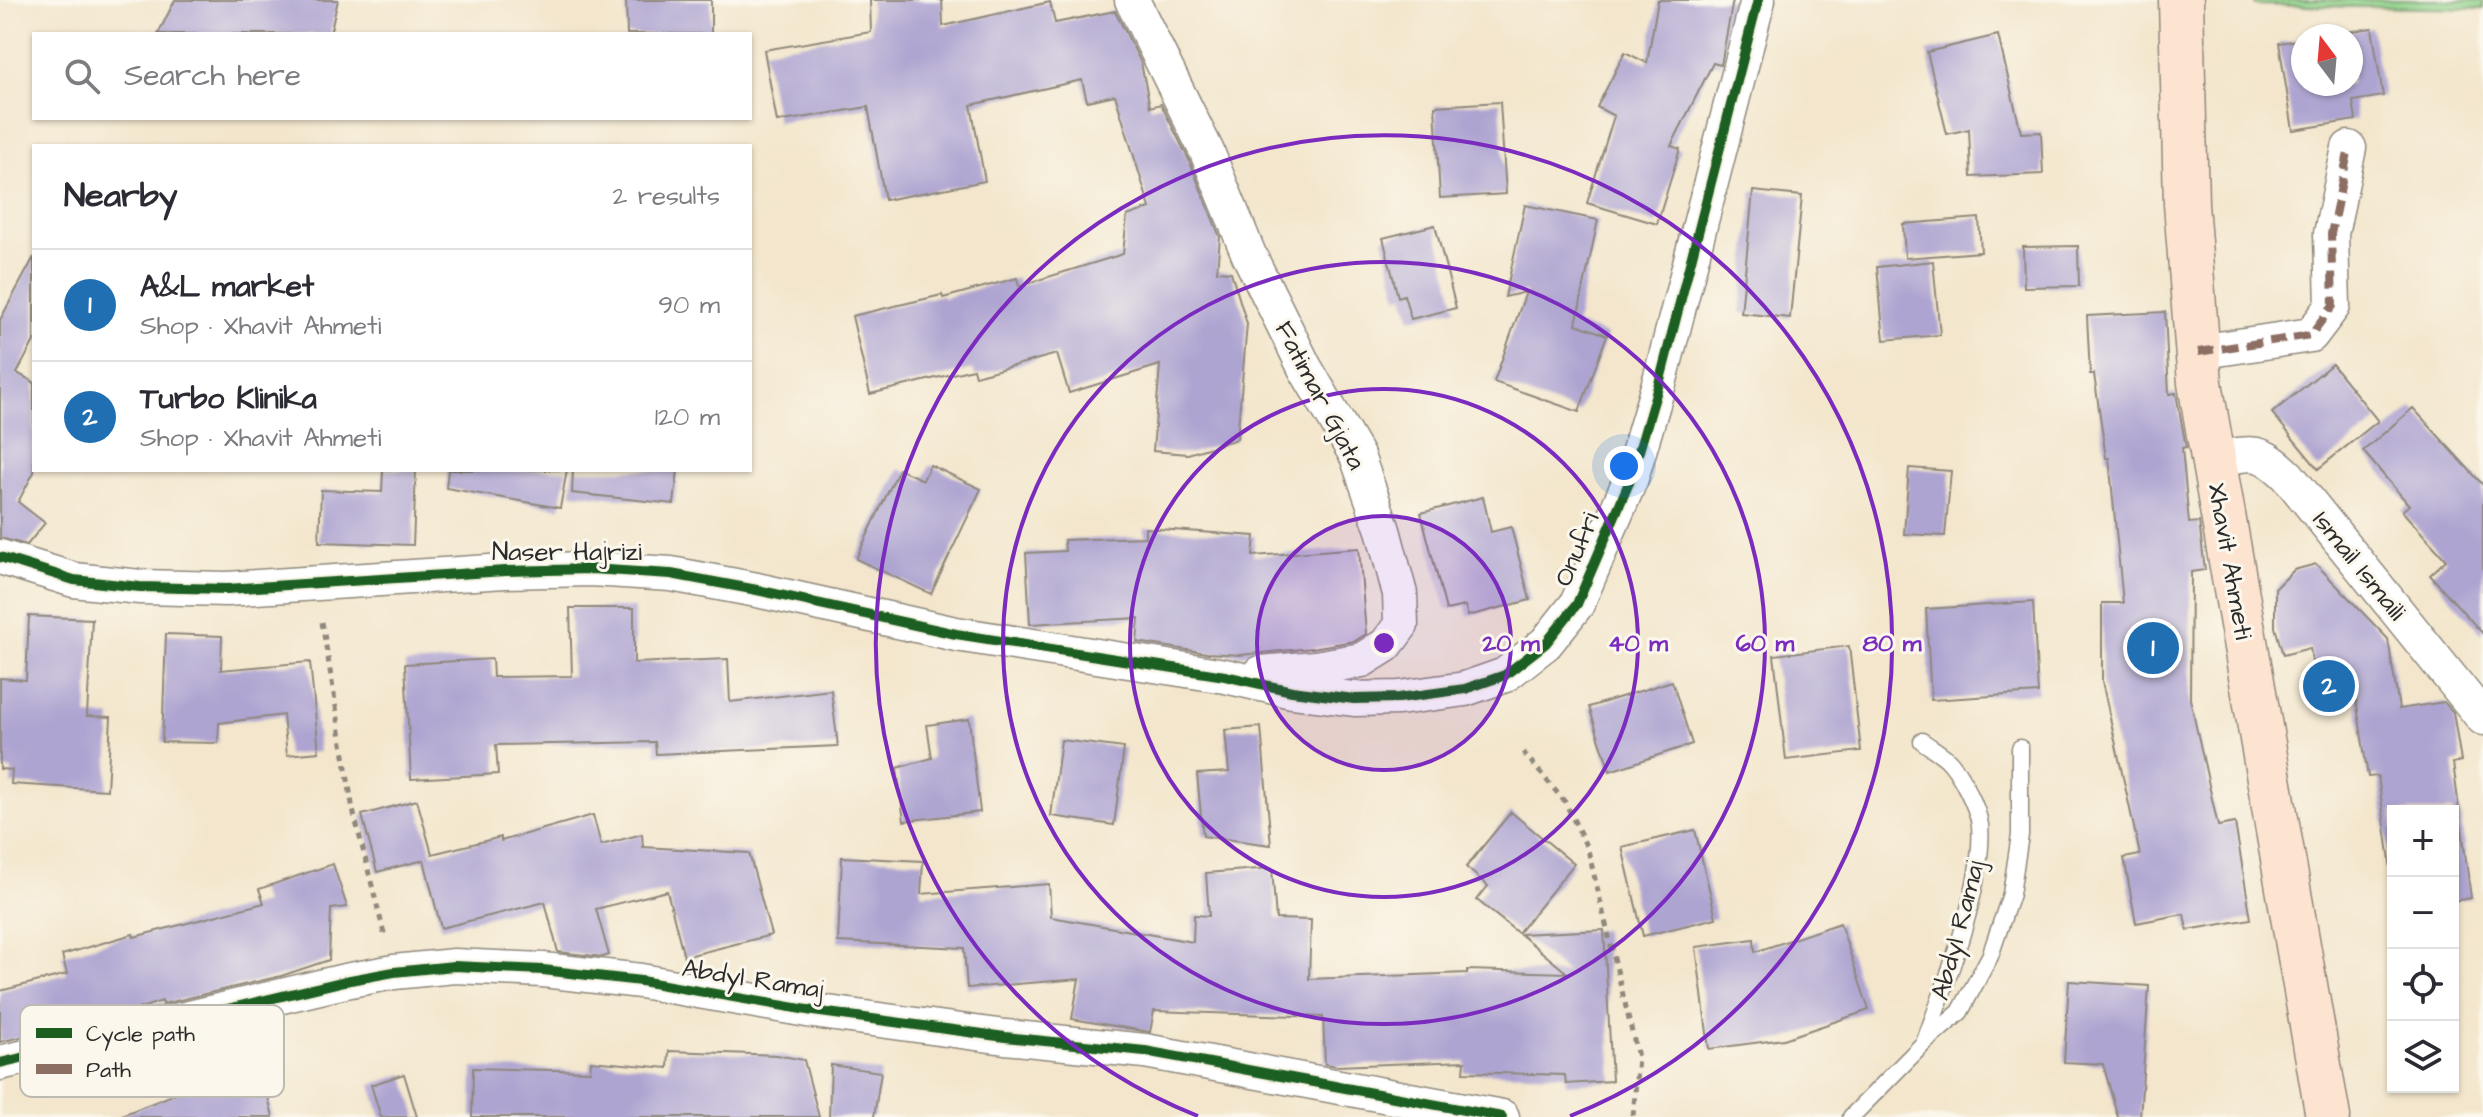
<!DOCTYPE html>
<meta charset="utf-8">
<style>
body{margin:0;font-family:"Architects Daughter",sans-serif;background:#f2f2f3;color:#2b2b33}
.controls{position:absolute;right:24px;bottom:24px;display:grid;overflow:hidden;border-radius:0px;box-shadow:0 2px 6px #0004}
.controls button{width:72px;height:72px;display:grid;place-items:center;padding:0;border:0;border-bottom:2px solid #e1e1e2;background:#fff;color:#2b2b33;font:40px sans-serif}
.compass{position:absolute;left:2291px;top:24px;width:72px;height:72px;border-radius:50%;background:#fff;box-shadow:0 2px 6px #0004;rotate:344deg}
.you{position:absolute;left:1624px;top:466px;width:28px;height:28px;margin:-20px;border:6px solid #fff;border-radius:50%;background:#1a73e8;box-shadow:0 0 0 12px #1a73e833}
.badge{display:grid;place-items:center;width:52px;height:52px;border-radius:50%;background:#1f6fb2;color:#fff;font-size:26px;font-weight:700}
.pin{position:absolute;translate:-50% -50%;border:4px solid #fff;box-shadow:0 2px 8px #0006}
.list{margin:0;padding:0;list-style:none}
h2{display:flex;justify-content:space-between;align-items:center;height:104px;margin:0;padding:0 32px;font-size:34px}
h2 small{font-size:26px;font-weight:400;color:#7c7c81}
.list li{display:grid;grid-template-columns:52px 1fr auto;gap:24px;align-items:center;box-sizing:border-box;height:112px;padding:0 32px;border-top:2px solid #e1e1e2}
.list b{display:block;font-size:30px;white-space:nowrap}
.list p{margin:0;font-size:26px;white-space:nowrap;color:#7c7c81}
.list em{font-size:26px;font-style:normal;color:#7c7c81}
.icon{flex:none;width:44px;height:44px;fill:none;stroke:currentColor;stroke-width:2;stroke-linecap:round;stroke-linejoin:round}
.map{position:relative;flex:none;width:2483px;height:1117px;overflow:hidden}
.search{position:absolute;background:#fff;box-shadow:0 2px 6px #0004;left:32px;top:32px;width:720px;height:88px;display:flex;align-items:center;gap:20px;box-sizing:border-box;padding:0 28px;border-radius:0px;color:#7c7c81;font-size:30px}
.panel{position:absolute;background:#fff;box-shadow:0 2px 6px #0004;left:32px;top:144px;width:720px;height:328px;border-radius:0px}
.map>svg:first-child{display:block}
</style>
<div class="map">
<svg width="2483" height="1117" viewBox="0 0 2483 1117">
<rect width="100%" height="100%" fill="#fbf7ec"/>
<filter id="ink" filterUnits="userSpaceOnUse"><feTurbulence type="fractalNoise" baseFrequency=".0125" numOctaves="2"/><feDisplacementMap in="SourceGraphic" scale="16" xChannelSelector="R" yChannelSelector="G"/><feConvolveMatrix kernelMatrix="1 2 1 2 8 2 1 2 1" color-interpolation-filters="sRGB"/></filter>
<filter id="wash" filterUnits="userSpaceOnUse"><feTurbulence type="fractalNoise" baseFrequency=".006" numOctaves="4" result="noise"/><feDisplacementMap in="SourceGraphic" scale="32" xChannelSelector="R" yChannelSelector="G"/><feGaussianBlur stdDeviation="1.8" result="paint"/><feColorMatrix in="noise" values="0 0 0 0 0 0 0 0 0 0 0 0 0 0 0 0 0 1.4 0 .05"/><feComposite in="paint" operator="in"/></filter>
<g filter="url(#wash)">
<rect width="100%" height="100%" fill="#f3e6cc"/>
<path fill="#90d28a" stroke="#5e7e5a" stroke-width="2" d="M2256,0H2483V9L2255,5Z"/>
<g id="blocks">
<path fill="#aea4d1" d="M175,0H338L330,34H158Z
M626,0H711V34H627Z
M870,0H942L943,26L1050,2L1055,23L1115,11L1141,63L1150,107L1161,104L1189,160L1220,237L1217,271L1231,272L1247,324L1237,439L1188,454L1153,451L1160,365L1069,393L1057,354L975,376L973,369L870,394L852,316L942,295L943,298L1017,278L1019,286L1123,254L1127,216L1150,208L1115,95L1087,101L1082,80L971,105L985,181L885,200L868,107L777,122L764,50L871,32Z
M1658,0H1733L1721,65L1713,63L1671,146L1680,149L1657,224L1587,203L1614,116L1597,107L1625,52L1647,63Z
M2372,28L2383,96L2353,101L2356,120L2293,130L2279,43L2303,39V84H2351V36H2322Z
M1998,35L2021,133L2041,132L2043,174L1971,177L1969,129L1947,134L1927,52Z
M1500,102L1506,194L1440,198L1435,106Z
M1753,191L1802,196L1790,318L1741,313Z
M1525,205L1598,220L1576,324L1607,335L1579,412L1494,382L1526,292L1505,297Z
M1979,218L1981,252L1905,258L1903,224Z
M1435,225L1456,308L1411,319L1404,295L1398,297L1383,238Z
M2078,246L2079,286L2024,287L2023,247Z
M34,257V341L17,373L34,382V472L18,502L45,523L27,545L0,538V320Z
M1933,261L1940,335L1884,340L1877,267Z
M2165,312L2169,394L2176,393L2186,447L2182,448L2189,523L2199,522L2205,570L2191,572L2190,699L2218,826L2235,823L2251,919L2187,930L2184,914L2136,923L2124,858L2140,855L2102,681V603H2123L2109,458H2106L2094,374H2090L2087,316Z
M2332,364L2378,421L2318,469L2272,413Z
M2413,408L2483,485V634L2430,575L2446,560L2402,511L2409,505L2363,451Z
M930,465L981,489L931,594L856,559L899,469L923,480Z
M1909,468L1951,471L1945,536L1904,534Z
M383,470H416L413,545L319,542L321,490L382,492Z
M448,470H567L560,508L446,488Z
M573,470H678L674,504L572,493Z
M1483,497L1491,532L1511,527L1530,600L1468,616L1465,606L1446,610L1421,513Z
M1145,528L1255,536L1253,556L1359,548L1366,634L1355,641L1312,648L1240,655L1207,653L1137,642L1139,618L1030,624L1026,553L1065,551L1064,540L1145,537Z
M2316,564L2388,639L2399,709L2444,702L2453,712L2461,761L2453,763L2471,898L2453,901V811H2393V883L2378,776L2368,777L2356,699L2319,704L2310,648L2283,655L2275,627V589L2294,570Z
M2033,602L2038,693L1931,700L1926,609Z
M570,608H634V663L728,659L730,702L831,690L838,746L656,754L655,742L496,745L498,774L411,779L405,664L492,659L493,677L572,676Z
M29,616L92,619L87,716L111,717L107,790L11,784L12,770L0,769V678L26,680Z
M166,634L222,636L221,670L310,662L319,752L287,755L283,715L219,723L218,743L162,742Z
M1849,646L1861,751L1786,760L1774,655Z
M1672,681L1692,744L1610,771L1589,707Z
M969,719L980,812L904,821L897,768L932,758L927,725Z
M1261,727L1271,845L1203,836L1197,774L1229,772L1225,730Z
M1061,740L1124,748L1114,825L1051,816Z
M417,800L432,854L501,837V841L593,815L601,845L642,834L643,847L749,853L771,935L684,957L667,891L596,909L609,955L603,957L558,952L545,902L441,928L424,860L377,872L362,815Z
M1511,812L1574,864L1518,933L1477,900L1488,886L1466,867Z
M1695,830L1716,918L1643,936L1622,847Z
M842,857L923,861L921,894L1049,884L1051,917L1193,942L1194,915L1209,916L1206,873L1272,868L1276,919L1311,920L1309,979L1467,973V970L1567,973L1520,934L1604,930L1612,1081L1566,1084L1565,1075L1464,1072L1465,1061L1337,1066L1325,1064L1323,1017L1154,1011L1150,1032L1072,1019L1079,979L967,988L964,948L838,942Z
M333,864L347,907L331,909L329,960L281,976L163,1004L162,1001L128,1012L0,1042V991L67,974L62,955L133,934L134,937L264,903L259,889Z
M1840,923L1869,1010L1784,1039L1709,1049L1696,947L1754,939L1755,952Z
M2069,981L2149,986L2140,1117H2118L2103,1064L2064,1062Z
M250,1024L273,1117H123L122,1115L188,1089L176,1042Z
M669,1051L777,1055L804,1060L819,1117H472L473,1068L590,1071L591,1061L668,1068Z
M831,1065L881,1072L874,1117H829Z
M404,1074L417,1117H381L371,1085Z"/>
</g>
</g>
<g filter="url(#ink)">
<use href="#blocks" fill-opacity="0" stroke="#8f887c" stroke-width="2"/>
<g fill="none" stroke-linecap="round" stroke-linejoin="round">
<defs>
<path id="lane" d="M1922,741C1930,747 1939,752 1947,759C1959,770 1978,808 1980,825C1985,884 1945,985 1925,1041
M1851,1117L1924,1043L1960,1012L1990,956L2011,894L2020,835V748"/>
<path id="street" d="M1132,0L1207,152L1249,255L1305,368L1357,456L1383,530L1400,594L1401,625L1386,645L1362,660L1315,668L1261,673
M2198,352L2311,335L2333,306L2331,234L2349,148
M2214,460C2252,452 2259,448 2288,476L2483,718
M0,557L74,580L140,587L227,589L505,571L591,569L671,574L757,590L956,634L1225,676L1292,691L1354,699L1399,698L1465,689L1505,675L1546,643L1577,604L1631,478L1660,380L1758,0
M0,1063L345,981L394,972L454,966L543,970L641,981L813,1011L1005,1037L1145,1051L1502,1117"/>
<path id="secondary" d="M2181,0L2186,204L2200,383L2328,1117"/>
</defs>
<use href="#lane" stroke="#8f887c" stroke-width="19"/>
<use href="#street" stroke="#8f887c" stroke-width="37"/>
<use href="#secondary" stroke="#8f887c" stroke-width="47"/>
<path stroke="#8f887c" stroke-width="5" stroke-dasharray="6 6" stroke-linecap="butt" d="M322,622L353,810L385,937
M1523,752L1565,802L1588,850L1638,1057L1633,1117"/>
<use href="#lane" stroke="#fff" stroke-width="16"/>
<use href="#street" stroke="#fff" stroke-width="34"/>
<use href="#secondary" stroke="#fde4d1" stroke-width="44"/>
<path stroke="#8d6e63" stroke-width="8" stroke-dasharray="16 8" stroke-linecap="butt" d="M2198,352L2311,335L2333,306L2331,234L2349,148"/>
<defs>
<path id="cycleway" d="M0,557L74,580L140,587L227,589L505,571L591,569L671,574L757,590L956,634L1225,676L1292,691L1354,699L1399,698L1465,689L1505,675L1546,643L1577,604L1631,478L1660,380L1758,0
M0,1063L345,981L394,972L454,966L543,970L641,981L813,1011L1005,1037L1145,1051L1502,1117"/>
</defs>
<use href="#cycleway" stroke="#fbf7ec" stroke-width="15"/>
<use href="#cycleway" stroke="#1b5e20" stroke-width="10"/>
</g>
</g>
<circle cx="1384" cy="643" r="127" fill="#7b2cbf" fill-opacity=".12"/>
<g fill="none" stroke="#7b2cbf" stroke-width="4">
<circle cx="1384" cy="643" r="127"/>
<circle cx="1384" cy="643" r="254"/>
<circle cx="1384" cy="643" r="381"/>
<path d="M1198 1116A508 508 0 1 1 1570 1116"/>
</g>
<g text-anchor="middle" stroke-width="6" stroke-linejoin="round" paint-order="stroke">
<g font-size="26" fill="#2b2b2b" stroke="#fbf7ec">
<text transform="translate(1321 395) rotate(62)" y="9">Fatimar Gjata</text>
<text transform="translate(1576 549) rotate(-67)" y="9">Onufri</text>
<text x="567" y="560">Naser Hajrizi</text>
<text transform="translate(2231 561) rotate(80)" y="9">Xhavit Ahmeti</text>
<text transform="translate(2360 565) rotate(51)" y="9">Ismail Ismaili</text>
<text transform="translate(1957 930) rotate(-75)" y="9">Abdyl Ramaj</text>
<text transform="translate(753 978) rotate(9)" y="9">Abdyl Ramaj</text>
</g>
</g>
<rect x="20" y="1005" width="264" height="92" rx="12" fill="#fbf7ec" stroke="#bdbab2" stroke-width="2"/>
<rect x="36" y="1028" width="36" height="10" fill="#1b5e20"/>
<rect x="36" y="1064" width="36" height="10" fill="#8d6e63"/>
<g font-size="22" fill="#2b2b2b">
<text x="86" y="1041">Cycle path</text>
<text x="86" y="1077">Path</text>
</g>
<circle cx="1384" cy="643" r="12" fill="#7b2cbf" stroke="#fbf7ec" stroke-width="4"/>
<g font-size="24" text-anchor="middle" font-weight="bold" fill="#7b2cbf" stroke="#fbf7ec" stroke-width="6" stroke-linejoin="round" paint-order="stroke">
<text x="1511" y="651">20 m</text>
<text x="1638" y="651">40 m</text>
<text x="1765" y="651">60 m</text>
<text x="1892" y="651">80 m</text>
</g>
</svg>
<div class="controls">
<button>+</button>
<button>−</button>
<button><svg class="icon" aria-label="locate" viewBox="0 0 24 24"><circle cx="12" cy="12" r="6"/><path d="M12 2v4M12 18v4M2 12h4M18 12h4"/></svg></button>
<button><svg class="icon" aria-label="layers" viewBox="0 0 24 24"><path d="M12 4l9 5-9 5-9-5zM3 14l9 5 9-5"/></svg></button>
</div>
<svg class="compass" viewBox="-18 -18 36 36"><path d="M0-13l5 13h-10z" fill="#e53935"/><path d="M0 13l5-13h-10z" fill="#7c7c81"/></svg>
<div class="you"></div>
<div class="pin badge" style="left:2153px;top:648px">1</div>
<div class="pin badge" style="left:2329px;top:686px">2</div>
<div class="search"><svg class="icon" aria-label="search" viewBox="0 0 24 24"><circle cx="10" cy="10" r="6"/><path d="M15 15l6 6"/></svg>Search here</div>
<section class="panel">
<h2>Nearby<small>2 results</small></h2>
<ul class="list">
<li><span class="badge">1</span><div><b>A&amp;L market</b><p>Shop · Xhavit Ahmeti</p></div><em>90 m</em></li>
<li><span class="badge">2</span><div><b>Turbo Klinika</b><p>Shop · Xhavit Ahmeti</p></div><em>120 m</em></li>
</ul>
</section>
</div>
